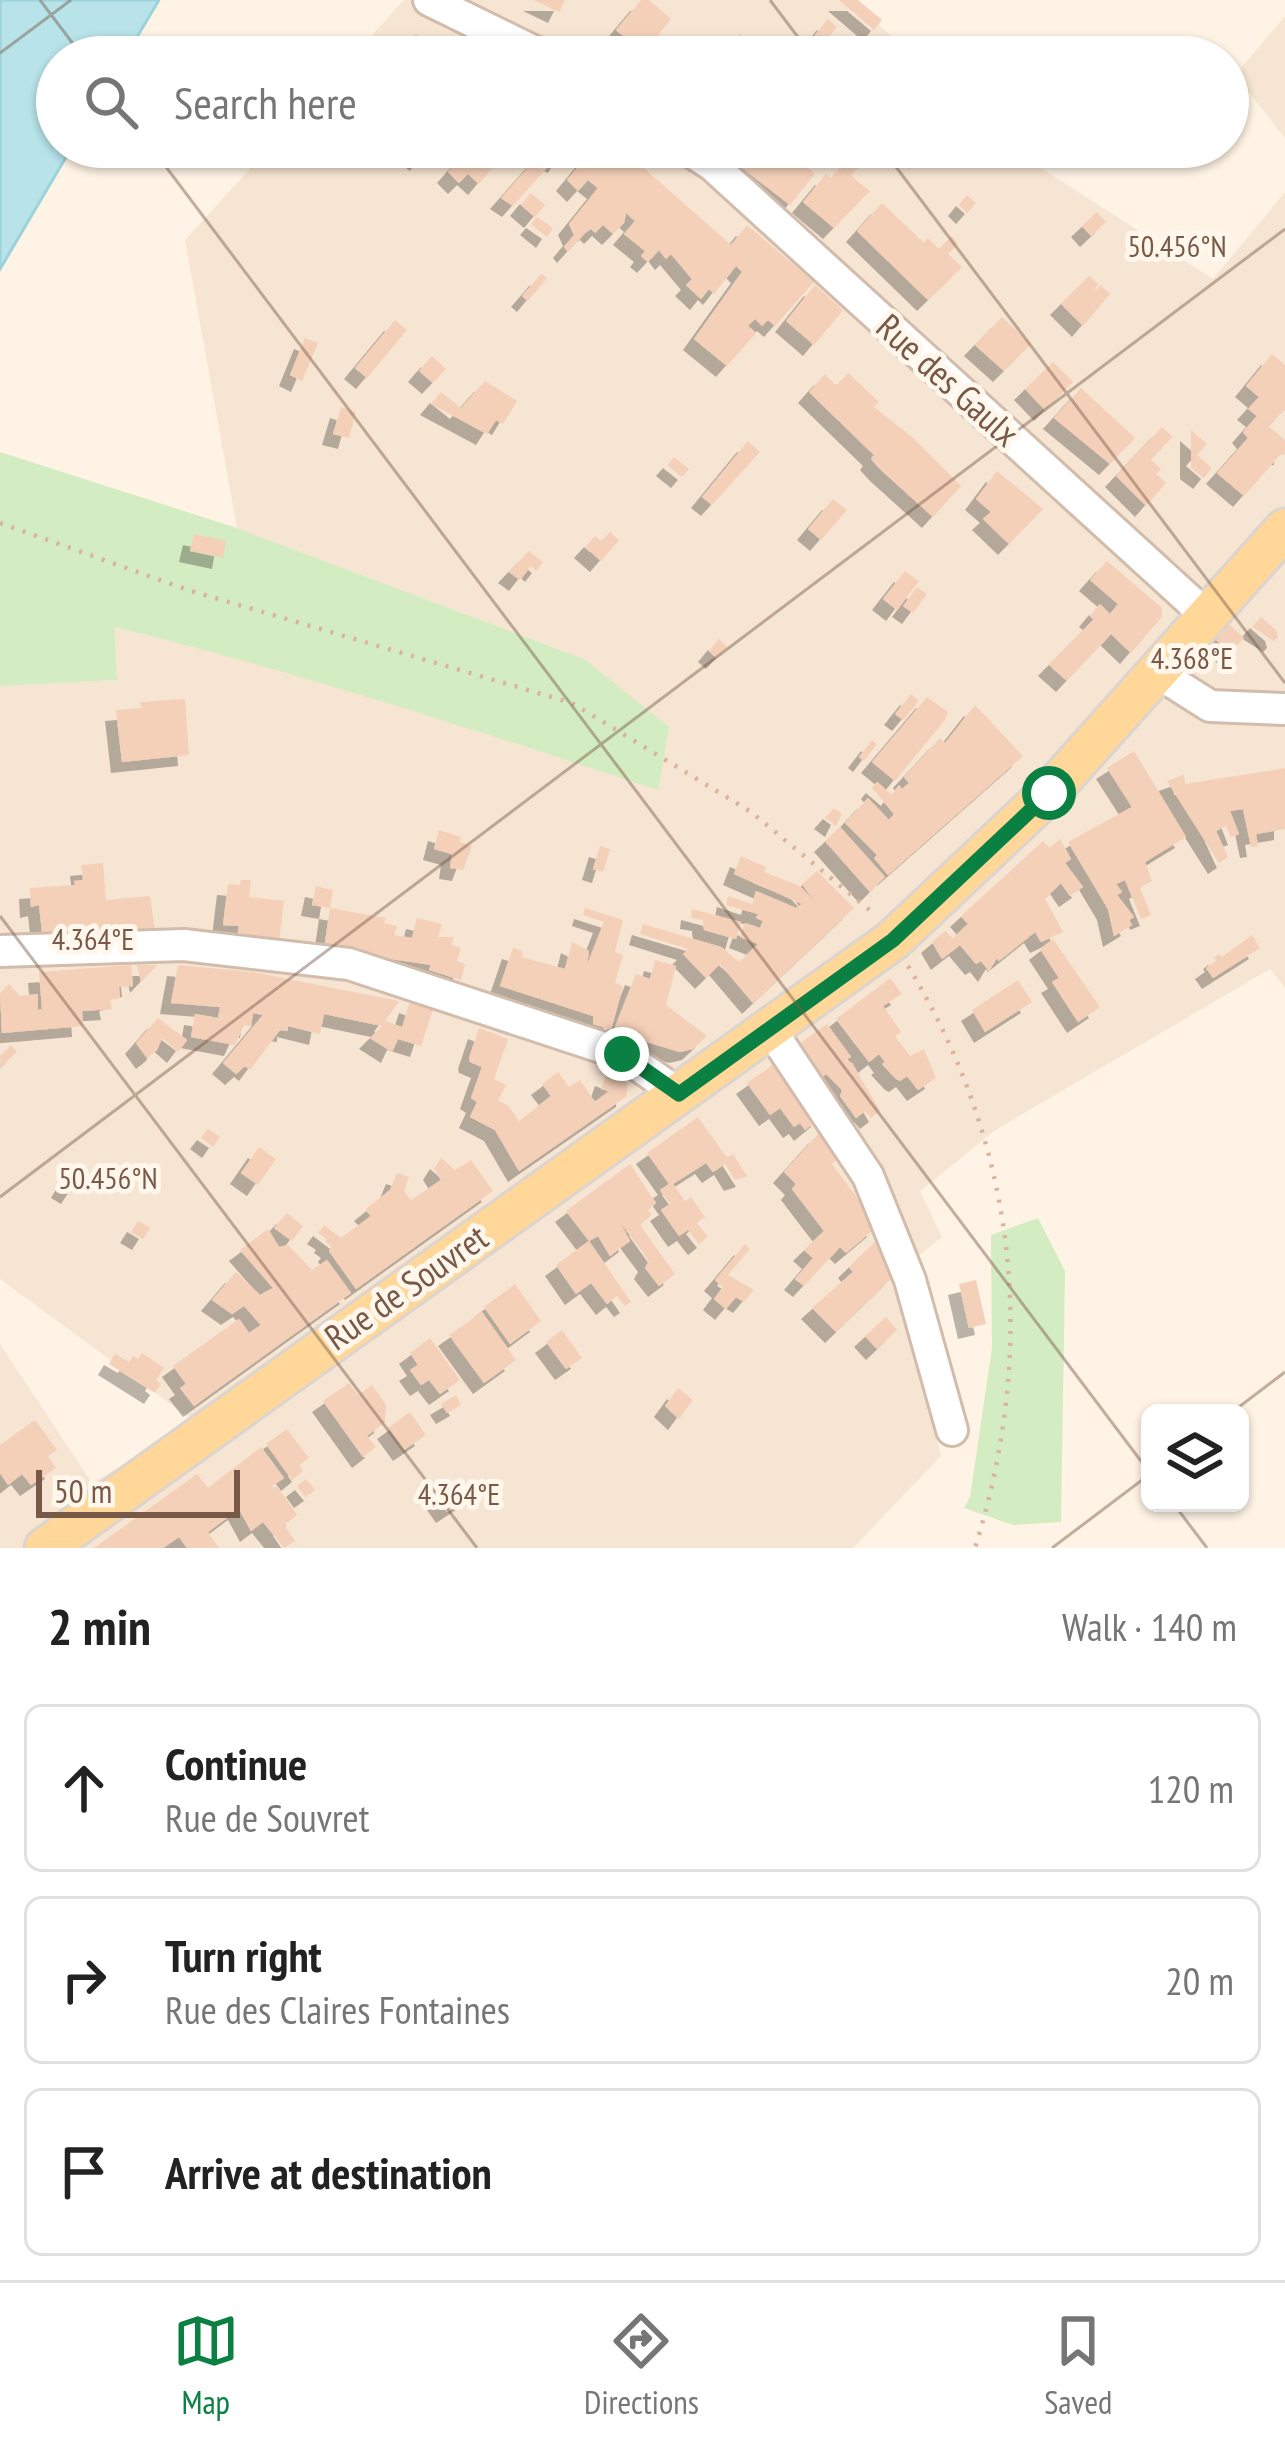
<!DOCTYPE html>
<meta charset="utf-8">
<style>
body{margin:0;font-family:"PT Sans Narrow",sans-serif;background:#f6f6f6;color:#222}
.controls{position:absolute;right:36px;bottom:36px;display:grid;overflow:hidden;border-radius:18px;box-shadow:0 3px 9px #0004}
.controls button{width:108px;height:108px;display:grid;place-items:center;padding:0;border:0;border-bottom:3px solid #e0e0e0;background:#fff;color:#222;font:60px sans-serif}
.scale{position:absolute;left:36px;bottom:30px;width:204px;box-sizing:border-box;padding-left:12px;border:6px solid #785847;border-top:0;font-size:33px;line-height:42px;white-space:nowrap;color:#785847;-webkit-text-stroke:9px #fff7eb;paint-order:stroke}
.stop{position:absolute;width:36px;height:36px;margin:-27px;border:9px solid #0b8043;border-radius:50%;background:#fff}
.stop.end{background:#0b8043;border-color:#fff;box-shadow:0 3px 12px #0008}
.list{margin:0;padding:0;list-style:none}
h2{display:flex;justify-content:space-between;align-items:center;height:156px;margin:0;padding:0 48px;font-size:51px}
h2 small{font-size:39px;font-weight:400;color:#767676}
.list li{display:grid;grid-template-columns:78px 1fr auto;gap:36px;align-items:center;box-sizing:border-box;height:168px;margin:0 24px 24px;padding:0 24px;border:3px solid #e0e0e0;border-radius:18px}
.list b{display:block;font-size:45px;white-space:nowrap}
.list p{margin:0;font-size:39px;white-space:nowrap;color:#767676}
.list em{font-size:39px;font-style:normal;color:#767676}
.icon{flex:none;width:66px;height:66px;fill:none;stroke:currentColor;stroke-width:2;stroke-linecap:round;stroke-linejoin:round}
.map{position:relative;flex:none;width:1285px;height:1548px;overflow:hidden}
.search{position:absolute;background:#fff;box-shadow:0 3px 9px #0004;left:36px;right:36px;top:36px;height:132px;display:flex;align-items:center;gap:30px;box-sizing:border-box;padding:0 42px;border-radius:66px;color:#767676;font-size:45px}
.sheet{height:732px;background:#fff}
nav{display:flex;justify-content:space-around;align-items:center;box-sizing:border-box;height:168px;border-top:3px solid #e0e0e0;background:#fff;font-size:33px;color:#767676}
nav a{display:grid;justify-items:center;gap:6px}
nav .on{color:#0b8043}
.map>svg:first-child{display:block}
</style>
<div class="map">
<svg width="1285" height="1548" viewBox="0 0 1285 1548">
<defs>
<filter id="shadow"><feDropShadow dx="-11" dy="11" stdDeviation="0" flood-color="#0004"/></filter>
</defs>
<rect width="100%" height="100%" fill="#fef3e4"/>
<path fill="#f6e5d2" d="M404,0H851L915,57H352Z
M1285,16V138L1235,75Z
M270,147H1016L1035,164L1213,279L1285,192V988L1270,969L997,1129L920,1191L942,1237L899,1271L941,1456L853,1548H0V1344L92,1483L195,1422L0,1279V686L117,680L113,627L230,655L381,700L658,789L584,659L237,528L185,240Z"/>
<path fill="#d4ecc1" d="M0,452L237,528L584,659L669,727L658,790C478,731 299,672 114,627L117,680L0,686Z
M1038,1218L1065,1271L1061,1522L1013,1525L964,1508L970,1497L992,1348L991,1235Z"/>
<path fill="#b7e3e9" stroke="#9cd3db" stroke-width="3" d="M0,0H159L125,57H57V147H72L0,269Z"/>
<path fill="#f5d0b9" filter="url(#shadow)" d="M534,0H565L559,12Z
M641,0H649L671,19L644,53L616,30Z
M839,0H858L882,20L874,30Z
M828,19L837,27L812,57H797Z
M416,34L433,43L449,52L445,57H387Z
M740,34L751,43L745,51L752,57H722Z
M404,147H438L432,155L427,151L421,160Z
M490,147H510L479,184L468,174L459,183L448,172L463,155L474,166Z
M546,147H568L559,162L554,160L513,206L501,198Z
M581,147H620L731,245L747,225L814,282L775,326L768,320L762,326L755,319L748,326L756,333L727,366L694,339L742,272L736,266L714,294L709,289L701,299L686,285L692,279L671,254L666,259L659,250L648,262L641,256L645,251L624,234L635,221L626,213L624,223L613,234L603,225L595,233L591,229L585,233L568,252L564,247L574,235L569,224L598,188L588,180L578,191L567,180L590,152Z
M715,147H784L815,174L790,205Z
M863,147L872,152L851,176L870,191L834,228L803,202L826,174L831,178L841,166L844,169Z
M531,193L545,205L535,217L521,205Z
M967,195L976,203L967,213L959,205Z
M882,203L924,243L928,238L939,249L952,236L958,244L948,254L962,267L928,300L857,231Z
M1097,212L1106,222L1091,236L1082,226Z
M537,217L553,228L547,237L531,224Z
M541,274L547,278L528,301L522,296Z
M1089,276L1098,284L1094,291L1101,285L1110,294L1083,326L1061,304Z
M815,285L843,310L814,345L786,321Z
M1002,317L1031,344L1004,371L975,345Z
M395,320L407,330L367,378L355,368Z
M305,338L318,343L302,381L290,375Z
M1272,354L1285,365V410L1268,426L1285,440V454L1280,455L1244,496L1217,473L1248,438L1243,432L1257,416L1248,409L1259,397L1246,386Z
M432,356L446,369L433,383L419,371Z
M1053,362L1073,382L1045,410L1025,389Z
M848,373L879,402L874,407L912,437L961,486L933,517L881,470L871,459L874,455L809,392L825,374L836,386Z
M485,381L517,401L503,424L496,420L487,434L431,404L441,392L461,408Z
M1081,388L1135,438L1110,464L1054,418Z
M341,407L356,412L349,438L333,434Z
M1162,427L1173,437L1150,459L1161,469L1156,474L1166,483L1146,506L1116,476Z
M1191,430L1207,444L1197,455L1212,468L1204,478L1191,468Z
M748,441L760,452L712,505L702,497Z
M674,457L689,469L682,477L667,465Z
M997,471L1043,509L1009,544L983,519L991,512L976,499Z
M833,499L847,510L821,540L808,529Z
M610,532L619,540L601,561L585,547L595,536L601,541Z
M194,534L226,541L223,558L190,551Z
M529,551L543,562L536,571L531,566L520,580L509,572Z
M1107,561L1162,608V617L1131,653L1111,634L1067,681L1049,665L1094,619L1090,616L1100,604L1110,614L1118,604L1090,580Z
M905,571L919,581L897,610L883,599Z
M917,587L927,594L913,613L903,606Z
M1261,617L1276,630L1278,637L1274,641L1252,627Z
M1229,624L1244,638L1229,653L1216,640Z
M719,639L727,647L717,658L709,651Z
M911,694L919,701L903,720L895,714Z
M927,697L948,712L945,720L895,781L872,762Z
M185,699L189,755L122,762L116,710L141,708L140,702Z
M975,705L1023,756L888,875L874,858L877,855L845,823L868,798L889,820L894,814L872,788L877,782L892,795L899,785L902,789L909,783L904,777L940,738L945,743Z
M872,740L877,744L864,761L859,757Z
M1134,751L1186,837L1145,862L1152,881L1140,888L1151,915L1141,919L1125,880L1116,884L1122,892L1117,895L1134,917L1129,920L1132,925L1114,936L1108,909L1068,842L1132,807L1107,768Z
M1285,768V829L1256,834L1258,846L1251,847L1243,809L1230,811L1239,834L1231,837L1226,826L1216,831L1228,857L1219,863L1167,781L1184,775L1185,784Z
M834,808L842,814L836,826L825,818Z
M840,827L885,877L870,892L825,841Z
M439,830L461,837L460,842L472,846L463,870L450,868L452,854L434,849Z
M1060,839L1071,859L1065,863L1083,887L1070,896L1061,883L1045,899L1063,932L1041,942L1035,932L999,961L997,958L989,971L981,961L976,964L960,945L942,959L932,942L945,931L953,938L968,924L961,916L1043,841L1050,848Z
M600,846L610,849L603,872L593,869Z
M741,856L766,867L764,872L800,886L815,902L802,884L817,871L854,908L753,1003L720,964L706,978L683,954L688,949L640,934L643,924L680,935L721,947L739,962L758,944L740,937L745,923L760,928L763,921L756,918L758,914L726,905L728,896L752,904L756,891L796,908L802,904L734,874Z
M103,863L106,900L150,896L155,931L43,941L39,905L31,907L30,888L75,885L74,881L83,880L81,865Z
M241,880H251L249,897L284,901L279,943L237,938L239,926L223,925L228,884L240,885Z
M316,886L333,890L330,908L312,905Z
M330,908L386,918L384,923L397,926L394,935L412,938L417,918L442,924L438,937H454L451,945L461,948L457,961L465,964L461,980L429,970L431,965L324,949Z
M585,908L623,920L615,952L623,955L615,983L623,986L611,1030L593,1024V1016L500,986L513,948L523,951L522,957L565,969L572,942L589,951L587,965L604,922L583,915Z
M692,909L741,922L736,939L704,930L703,920L691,918Z
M1252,935L1260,948L1213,978L1206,968L1216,961L1214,958L1219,954L1222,957Z
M1053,939L1100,1007L1078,1022L1052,982L1059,978L1040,949Z
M655,960L676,966L666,1005L707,1036L693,1049L680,1052L613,1032L636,974L650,979Z
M131,965L133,986L119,987L120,998L110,1000L112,1009L82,1011L83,1026L2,1033L0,993L9,984L20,996L38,994V1010L42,1009L39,972Z
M137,965H157L141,982Z
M178,965L253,972L399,1001L385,1021L402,1027L410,1002L433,1010L421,1046L398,1039L392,1052L370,1038L382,1026L324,1014L320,1034L288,1026V1031L280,1030L250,1070L245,1066L236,1074L223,1063L263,1015L253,1013L251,1027L244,1025L235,1045L191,1037L195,1014L218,1018L220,1007L171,1003Z
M890,978L902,994L883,1006L901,1032L895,1036L910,1056L924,1049L936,1078L918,1090L907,1076L900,1081L896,1079L882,1064L885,1062L879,1054L869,1062L836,1019Z
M1018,980L1032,1002L985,1032L972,1010Z
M158,1018L187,1040L178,1052L162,1038L157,1050L147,1058L136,1043Z
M827,1024L851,1057L845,1060L852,1063L880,1111L871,1118L865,1111L856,1118L840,1096L842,1090L826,1074L820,1079L796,1046Z
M479,1028L508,1039L494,1079L506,1085L498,1101L508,1105L519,1121L551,1096L542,1084L558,1072L569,1087L580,1080L595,1102L609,1091L601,1089L606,1075L627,1083V1096L519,1171L495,1130L470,1117L477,1102L471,1098L482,1067L470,1062L469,1058Z
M11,1045L17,1052L0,1068V1056Z
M781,1059L822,1116L805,1130L800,1123L794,1127L780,1108L770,1115L747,1083Z
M698,1117L722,1151L727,1157L733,1154L747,1176L735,1180L725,1164L713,1172L706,1163L673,1184L685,1201L691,1197L705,1217L697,1223L708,1237L699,1244L688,1230L679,1236L661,1210L670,1204L660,1190L669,1184L647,1153Z
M208,1129L220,1137L213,1147L201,1138Z
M820,1132L842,1155L832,1164L878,1226L846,1253L840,1247L804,1286L795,1279L813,1258L804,1250L824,1231L792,1189L796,1184L784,1172Z
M259,1147L276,1159L258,1185L241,1173Z
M441,1158L455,1170L471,1160L493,1191L356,1289L329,1251L332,1247L325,1242L327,1239L318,1233L324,1225L341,1238L371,1216L365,1210L390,1190L397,1173L409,1177L404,1191L411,1200L441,1180L434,1169Z
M630,1164L656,1203L648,1210L652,1215L640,1225L675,1274L659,1286L645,1268L649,1261L620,1222L630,1241L610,1256L598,1236L589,1241L631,1302L625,1306L617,1296L607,1304L591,1283L576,1294L556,1265L589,1241L566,1211Z
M74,1167L85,1173L72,1193L62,1187Z
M287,1213L303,1226L292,1241L274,1228Z
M138,1221L150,1228L143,1239L131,1232Z
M268,1229L279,1247L288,1245L312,1270L327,1260L351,1293L194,1406L180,1388L186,1384L173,1366L239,1319L249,1333L261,1325L244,1306L232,1314L212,1300L236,1272L260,1295L273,1288L240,1250Z
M880,1237L896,1274L836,1332L812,1308L853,1272L849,1267Z
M745,1244L750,1249L728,1275L754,1290L744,1302L736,1297L726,1309L714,1299L723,1287L715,1280Z
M976,1280L986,1324L969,1328L959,1284Z
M515,1284L541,1321L510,1344L484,1307Z
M482,1312L516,1360L484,1383L449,1335Z
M886,1317L897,1330L877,1349L865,1336Z
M562,1330L582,1358L566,1369L546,1342Z
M430,1338L460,1380L440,1394L429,1380L421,1385L410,1370L418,1365L410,1353Z
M142,1353L164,1368L156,1380L161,1384L155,1393L109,1364L115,1354L129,1362L133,1356L138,1359Z
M349,1383L358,1395L372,1385L386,1405L385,1422L367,1436L376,1447L363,1457L323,1401Z
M678,1388L693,1400L679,1419L665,1406Z
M456,1395L461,1405L447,1413L441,1404Z
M410,1412L426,1435L404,1450L388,1428Z
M35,1420L57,1450L48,1456L56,1468L31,1485L22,1474L8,1485L0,1473V1445Z
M287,1429L309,1458L299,1465L303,1471L292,1480L266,1444Z
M261,1447L284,1478L271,1487H278L297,1515L284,1525L295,1541L284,1548L263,1522L251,1531L239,1509L208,1532L219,1548H187L179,1537L163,1548H94L197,1474L208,1488Z
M306,1479L315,1490L305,1497L297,1486Z
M458,1486L467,1499L447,1512L438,1499Z"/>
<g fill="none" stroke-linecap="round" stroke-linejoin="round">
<defs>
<path id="minor" d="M429,0L545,57
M684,147L712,165L1209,618
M1158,673L1210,706L1285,709
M0,951L184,945L349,964L622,1054L679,1094
M770,1029L868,1176L910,1280L952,1430"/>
<path id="major" d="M45,1548L893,940L1049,793L1285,529"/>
</defs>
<use href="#minor" stroke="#d2bcac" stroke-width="36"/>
<use href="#major" stroke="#dcd4cf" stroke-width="45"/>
<path stroke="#dab39c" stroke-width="4.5" stroke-dasharray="3 9" stroke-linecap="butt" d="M0,523L188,590L572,703L751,812L872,912
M908,966C1018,1148 1038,1346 975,1548"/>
<use href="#minor" stroke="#fff" stroke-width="30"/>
<use href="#major" stroke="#ffd799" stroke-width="39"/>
</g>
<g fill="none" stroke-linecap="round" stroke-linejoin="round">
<path stroke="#0b8043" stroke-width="15" d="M622,1054L679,1094L893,940L1049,793"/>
</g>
<path fill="none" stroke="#785847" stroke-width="3" stroke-opacity="0.45" d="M40,0L83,57M770,0L813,57M0,53L71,0M151,147L1150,1473M881,147L1285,683M0,916L477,1548M0,1197L1285,229M1231,1413L1285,1372M1173,1503L1207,1548M1052,1548L1150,1474"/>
<g text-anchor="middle" stroke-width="10" stroke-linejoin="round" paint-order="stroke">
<g font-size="36" fill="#785847" stroke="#fff7eb">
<text transform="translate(948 380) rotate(42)" y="13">Rue des Gaulx</text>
<text transform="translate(406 1287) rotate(-35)" y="13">Rue de Souvret</text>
</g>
</g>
<g font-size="30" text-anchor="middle" fill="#785847" stroke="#fff7eb" stroke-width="10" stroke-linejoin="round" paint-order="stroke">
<text x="1177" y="257">50.456°N</text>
<text x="1192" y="669">4.368°E</text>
<text x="93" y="950">4.364°E</text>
<text x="108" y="1189">50.456°N</text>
<text x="459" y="1505">4.364°E</text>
</g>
</svg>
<div class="controls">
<button><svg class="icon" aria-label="layers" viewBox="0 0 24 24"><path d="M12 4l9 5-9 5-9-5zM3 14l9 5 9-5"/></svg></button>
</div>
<div class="scale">50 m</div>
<div class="stop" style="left:1049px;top:793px"></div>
<div class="stop end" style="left:622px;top:1054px"></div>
<div class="search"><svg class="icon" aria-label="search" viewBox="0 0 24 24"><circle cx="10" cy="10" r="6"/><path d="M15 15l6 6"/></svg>Search here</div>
</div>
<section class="sheet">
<h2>2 min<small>Walk · 140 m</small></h2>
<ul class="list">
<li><svg class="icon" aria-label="ahead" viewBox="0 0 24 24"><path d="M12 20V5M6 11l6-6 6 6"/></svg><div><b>Continue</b><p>Rue de Souvret</p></div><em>120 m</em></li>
<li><svg class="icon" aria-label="right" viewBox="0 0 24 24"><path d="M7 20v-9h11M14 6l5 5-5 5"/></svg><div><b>Turn right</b><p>Rue des Claires Fontaines</p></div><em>20 m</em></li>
<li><svg class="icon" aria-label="arrive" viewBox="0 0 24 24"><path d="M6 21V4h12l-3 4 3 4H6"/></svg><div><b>Arrive at destination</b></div></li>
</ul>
</section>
<nav>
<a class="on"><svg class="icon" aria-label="map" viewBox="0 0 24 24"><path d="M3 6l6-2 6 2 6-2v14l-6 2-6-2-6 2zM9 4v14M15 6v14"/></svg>Map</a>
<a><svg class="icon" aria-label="directions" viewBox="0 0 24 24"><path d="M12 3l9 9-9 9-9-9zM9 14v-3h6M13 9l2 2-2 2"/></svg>Directions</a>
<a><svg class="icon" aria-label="saved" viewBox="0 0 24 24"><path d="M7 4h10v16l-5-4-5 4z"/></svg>Saved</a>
</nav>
